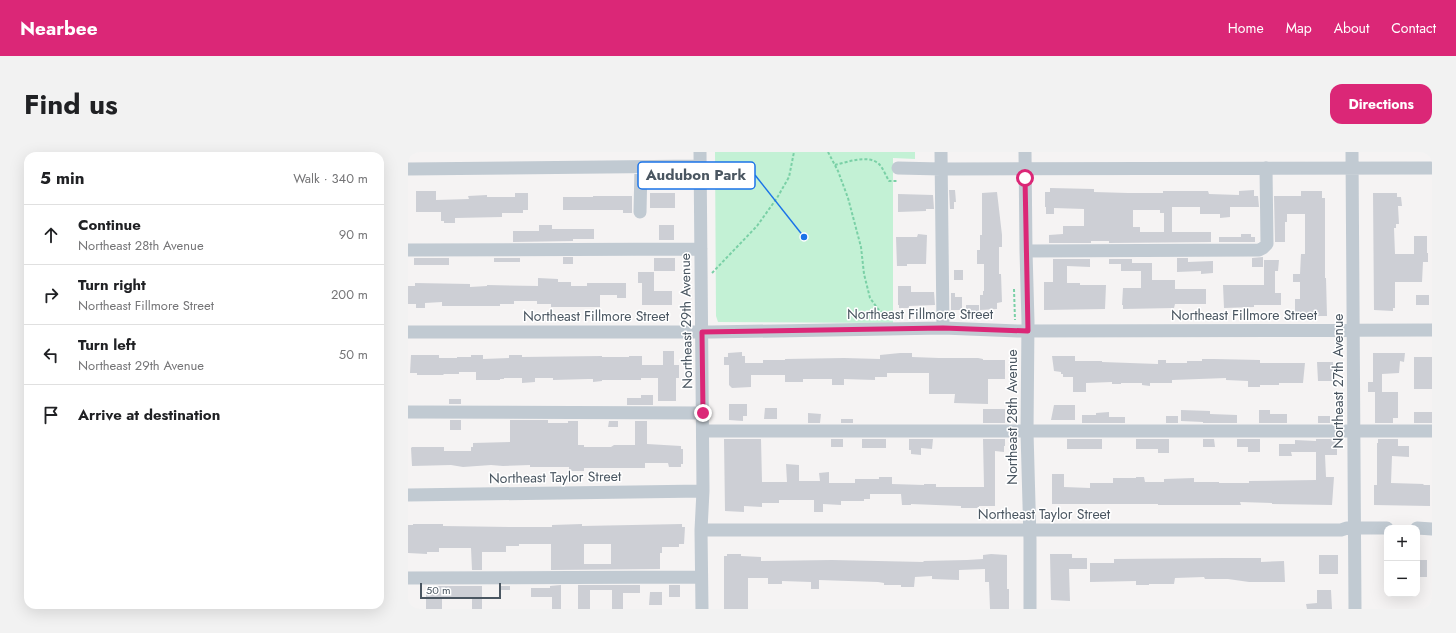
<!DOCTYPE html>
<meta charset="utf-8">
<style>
body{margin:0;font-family:Jost,sans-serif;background:#f2f2f2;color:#202124}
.controls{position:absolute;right:12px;bottom:12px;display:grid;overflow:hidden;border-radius:8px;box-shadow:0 4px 16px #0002}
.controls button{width:36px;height:36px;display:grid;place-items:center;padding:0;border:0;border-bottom:1px solid #e0e0e0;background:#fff;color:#202124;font:20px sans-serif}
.scale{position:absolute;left:12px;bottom:10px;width:81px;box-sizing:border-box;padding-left:4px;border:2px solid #4a5661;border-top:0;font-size:11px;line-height:14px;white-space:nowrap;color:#4a5661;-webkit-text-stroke:3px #fff;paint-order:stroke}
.stop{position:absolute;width:12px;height:12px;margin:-9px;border:3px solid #db2777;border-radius:50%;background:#fff}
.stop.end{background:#db2777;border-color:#fff;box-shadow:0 1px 4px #0008}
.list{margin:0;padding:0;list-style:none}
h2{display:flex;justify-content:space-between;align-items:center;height:52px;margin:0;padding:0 16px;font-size:17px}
h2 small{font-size:13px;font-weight:400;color:#757577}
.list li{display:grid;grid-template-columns:26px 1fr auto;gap:12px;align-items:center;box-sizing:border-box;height:60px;padding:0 16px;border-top:1px solid #e0e0e0}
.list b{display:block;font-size:15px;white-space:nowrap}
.list p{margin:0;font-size:13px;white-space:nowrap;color:#757577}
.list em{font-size:13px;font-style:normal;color:#757577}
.icon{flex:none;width:22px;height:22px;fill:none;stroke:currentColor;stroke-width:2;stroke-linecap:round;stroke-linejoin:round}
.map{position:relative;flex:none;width:1024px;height:457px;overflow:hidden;border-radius:12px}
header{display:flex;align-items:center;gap:24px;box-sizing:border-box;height:56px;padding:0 20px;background:#db2777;color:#fff}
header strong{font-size:19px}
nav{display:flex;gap:22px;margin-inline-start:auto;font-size:14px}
.intro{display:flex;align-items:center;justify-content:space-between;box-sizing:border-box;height:96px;padding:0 24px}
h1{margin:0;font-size:28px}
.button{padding:10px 18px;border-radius:12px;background:#db2777;color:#fff;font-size:14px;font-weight:700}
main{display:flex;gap:24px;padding:0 24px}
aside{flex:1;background:#fff;border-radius:12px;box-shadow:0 4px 16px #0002}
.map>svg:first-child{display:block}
</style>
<header>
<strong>Nearbee</strong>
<nav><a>Home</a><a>Map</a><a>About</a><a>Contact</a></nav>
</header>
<div class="intro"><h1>Find us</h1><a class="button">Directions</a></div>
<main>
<aside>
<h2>5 min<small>Walk · 340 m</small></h2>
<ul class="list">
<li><svg class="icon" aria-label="ahead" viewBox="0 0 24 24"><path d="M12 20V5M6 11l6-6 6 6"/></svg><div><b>Continue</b><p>Northeast 28th Avenue</p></div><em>90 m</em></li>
<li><svg class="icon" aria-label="right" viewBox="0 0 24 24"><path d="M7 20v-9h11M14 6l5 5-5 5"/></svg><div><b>Turn right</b><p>Northeast Fillmore Street</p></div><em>200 m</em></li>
<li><svg class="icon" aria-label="left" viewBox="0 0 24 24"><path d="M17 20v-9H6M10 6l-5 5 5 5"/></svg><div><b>Turn left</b><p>Northeast 29th Avenue</p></div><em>50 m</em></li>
<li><svg class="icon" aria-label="arrive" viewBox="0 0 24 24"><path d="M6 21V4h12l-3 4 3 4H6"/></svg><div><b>Arrive at destination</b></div></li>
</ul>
</aside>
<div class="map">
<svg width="1024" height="457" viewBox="0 0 1024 457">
<rect width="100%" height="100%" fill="#f5f3f3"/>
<path fill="#c3f1d5" d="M307,0H507V7L485,6V171L310,170L308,164Z"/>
<path fill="#cdcfd5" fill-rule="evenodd" d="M642,36L686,37V40L720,41H755V39H800L801,42L831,43V39L846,38V44H850L851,55H822V65L812,66V62H792V55H764V80H803V90L701,91V89H683V91H641V83L655,82V74H676V57L646,56V62H638V55H637V40H642ZM725,58H752V61H756V80H732V75H725Z
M541,38H547L548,50H546V57H542Z
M8,39H28V48L61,47L60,44L79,43V45H107V41H120V58H115V61H94V65L47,66V71H36V69H33V60H8Z
M893,39H914V46H917V126H918L919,164H887V147H892V130H885V122H892L893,102H897V62H879V70H877V90H867L866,44H893Z
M589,40L594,83V95H591V122H593L594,150L589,151V157L572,158V143H575V139H576V112H569V98H572V83H574V41Z
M242,41H267V56H242Z
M965,41H989V45H993L994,54H990L991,72H988V76H986L987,102H1006V84H1019V101H1020V110H1015L1014,130H987V156H985V159L966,158Z
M490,42L525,43L526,57H518V59L490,60Z
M185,44H224V61H215V58H155V45H185Z
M131,73H144V77H186V87H165V89L105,90V79H131Z
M251,73H266V88H251Z
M510,82L519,83L518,112H499V114H489L488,85H509Z
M833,82H843V85H847V90H811V85H833Z
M155,105H165V112H155Z
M855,105V115H844V106Z
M6,106H41V113H6Z
M86,106H112V110H86Z
M246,106H267V119H246Z
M769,106H780V110L805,109V121L793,122V119L769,120Z
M645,107H682V115L659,114V131H672V133H698L697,157L636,158V130H645Z
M701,107H724V111H744V128H767V137H798V152H767L766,156L715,157V153H714L715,136H733V119H713V112H701Z
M856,108H871L870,119H867V141H873V153H846V155L816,156L815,133H856Z
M546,118H555V128H546Z
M230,120H246V139H264V153H234V131H230Z
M130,126L150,127V130H163V134H179V131H218V146H209V143H192V155H143V152H129V149H106V152H92V154H34V150L17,151V156H8V152H0V134H7V131L62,132V135L79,134V133L130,134Z
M490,134H503V140H526L527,153L501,154V156H491V153H490Z
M543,141H547V145H554V158H543Z
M1008,143H1021V153H1008Z
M558,153H571V164H558Z
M255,199H266V213H271V226H268V249H250V226H233V228H194V229L185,230V227H180L145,228V226H127V230L114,231V226H96V227H92V228H68V220H51V222H35L36,223H9V221H2L3,203H31V206H49V205H63V203H75V207L101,206V203H114V205L194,204V205H221V204H234V213H255Z
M334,200V204H337V211H355V208H377V207L436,206L472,207V203L492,201H504V205L531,206H570L575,207V208H597V227H580V252L546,251L547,242H521V221H479V225H467V228L436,227V233H424V227H395V230H377V223H343V235L324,236L321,233V213H316V205H320V201Z
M965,201H997L996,210L992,209L991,221L974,222V240H960V230H965Z
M644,204H667V209H694V210L750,212V208H758V211H779V209H794V207H806L852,208V211H897L895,231H871V233H852V235H840V229L818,228V226L764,228V231H742V234L734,233V231H713V232H704V230L678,231V240H665V225H655V222H653V220L646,219Z
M1006,205H1024V237H1006Z
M909,210H925V229H910Z
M967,240H990V266H985V271H967Z
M233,243H245V253H219V246H233Z
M41,247H53V252H41Z
M321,252H339V264H335V269L321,268Z
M646,253H667V268H643Z
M357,256H369V267H356Z
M575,257H597V271H575Z
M773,258L802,259V262L829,263V271H795V270L773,269Z
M851,258H862V262H879V271H851Z
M701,260V265H717V271H674V263H688V261Z
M1006,260H1024V271H1006Z
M400,261L413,262L412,271H400Z
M758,264H770V271H758Z
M910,264H922V271H910Z
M433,267H445V271H433Z
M42,268H53V278H42Z
M102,268H140V271H160V269H170V293H176V295H203L206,293H227V269H239V292L273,294V297H275V312H273V315H261L260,311H237V316H176V319H161V315H122V313L95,314L83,313L55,315L43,313L4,314L3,296L4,295H36V299H63V295H65V291L102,290Z
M201,269H210V275H200Z
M316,287H353L354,330H379L378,312L391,313V329H412L411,321L421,320V331H447V327H471V325H484V332L516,333V332H528V335H576L575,287H597V294H596V300L587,299V354H571V356H553V354L503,352V353H494L493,342H462V347H456V349H433V353L415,352V360H406V348H371V351H354V355L336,354V360L317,359Z
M423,287H435V295H423Z
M454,287H478V296H454Z
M501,287H525L524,297L513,296V303L503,302V298H501Z
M659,287H694V297H659Z
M728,287H761V301H750V297H728Z
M795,287H806L807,295H795Z
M829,287H852V300H840V295H829Z
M908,287H929V303H917L918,325H926L924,353L864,352V351L832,350L833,353H750V352H644V322H656V335L682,336V331H705V326H728V325H736L737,330H756V327L786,326V330H811V331H841V329L908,328V300H883L884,304H871V292H887V288L908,289Z
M970,287H990V294H1001V305L984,304L983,331L1016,332L1015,333H1022V354L966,353V333H969V291H970Z
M5,372H35V374L104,375H144V373L174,372V374L274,372V375H277L276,392H271V395H254V401H252V417L143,418V392H111V394H98V400H74V418H64L63,396H31V400H19V402L0,401V373H5ZM176,392H203V412H176Z
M319,402H333V404L353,405V409L424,408L516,410L515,409L559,408L575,407V403L583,402L599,403V437H601V457H582L581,430H577V417L551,418V428L524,427V424L507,425L506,435H493V433H476V431L470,430L411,428V437H403V430L374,429V432H360V426H340V457H316V404H319Z
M642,402H664V406H679V417H661L662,449L643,448Z
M911,403H930V422H911Z
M816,406H853V410L876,409L877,430H841L820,427H797L796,425L767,426L766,432H741V433H728V429L682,430V411H706V407Z
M1010,408H1019V425H1010Z
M153,433V457H144V445H123V436H142V434Z
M170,433H232V441H215V457H204V438H182V457H170Z
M261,433H272V445H261Z
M24,434H74V457H64V445H34V457H18V438H24Z
M91,434H102V438H91Z
M909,438H923L924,457H899L898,452L909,451Z
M242,440H254V453H241Z"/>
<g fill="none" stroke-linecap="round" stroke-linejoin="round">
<path stroke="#7ad0a6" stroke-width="2" stroke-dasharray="3 2" stroke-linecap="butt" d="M420,0L430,19L440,46L453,95L456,122L462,146L470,157L479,165
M427,13C440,10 460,2 471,12C475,16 478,24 481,29H490
M304,121L349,74L369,46L381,25L386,0
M606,137L607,168"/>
<path stroke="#c1cad2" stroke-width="13" d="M292,0L295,339L293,378L294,457
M533,0L535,176
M617,0L618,99L620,170L619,280L622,388V457
M944,0L947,457
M490,16L533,17L1024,16
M0,17L293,14
M232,60L233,15
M0,98L293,97
M618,99L851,98L855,96L859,92L858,16
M0,180H304L535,176L610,179L1024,178
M0,260L295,261
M295,279H1024
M0,343L295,339
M1009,376L1024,377
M293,378H933L939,376H979
M0,426L293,425"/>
</g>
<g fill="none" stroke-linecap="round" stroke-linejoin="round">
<path stroke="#db2777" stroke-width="5" d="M295,261L294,180L535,176L620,179L617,26"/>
</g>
<g text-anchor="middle" stroke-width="3" stroke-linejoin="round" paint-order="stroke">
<g font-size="14" fill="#4a5661" stroke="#fff">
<text x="512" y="167">Northeast Fillmore Street</text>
<text x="836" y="168">Northeast Fillmore Street</text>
<text x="188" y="169">Northeast Fillmore Street</text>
<text transform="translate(278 169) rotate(-91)" y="5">Northeast 29th Avenue</text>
<text transform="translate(930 229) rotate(-90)" y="5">Northeast 27th Avenue</text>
<text transform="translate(604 265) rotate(-90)" y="5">Northeast 28th Avenue</text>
<text transform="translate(147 325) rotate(-1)" y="5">Northeast Taylor Street</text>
<text x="636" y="367">Northeast Taylor Street</text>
</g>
</g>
<path fill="none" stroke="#1a73e8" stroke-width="1.5" d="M396 85L347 23"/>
<circle fill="#1a73e8" stroke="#fff" stroke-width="1.5" cx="396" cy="85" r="4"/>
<rect fill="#fff" stroke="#1a73e8" stroke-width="1.5" x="230" y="10" width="117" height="27" rx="4"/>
<g font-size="15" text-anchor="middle" font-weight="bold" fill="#4a5661">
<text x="288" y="28">Audubon Park</text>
</g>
</svg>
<div class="controls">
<button>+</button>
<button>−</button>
</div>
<div class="scale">50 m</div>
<div class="stop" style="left:617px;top:26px"></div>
<div class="stop end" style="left:295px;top:261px"></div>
</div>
</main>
